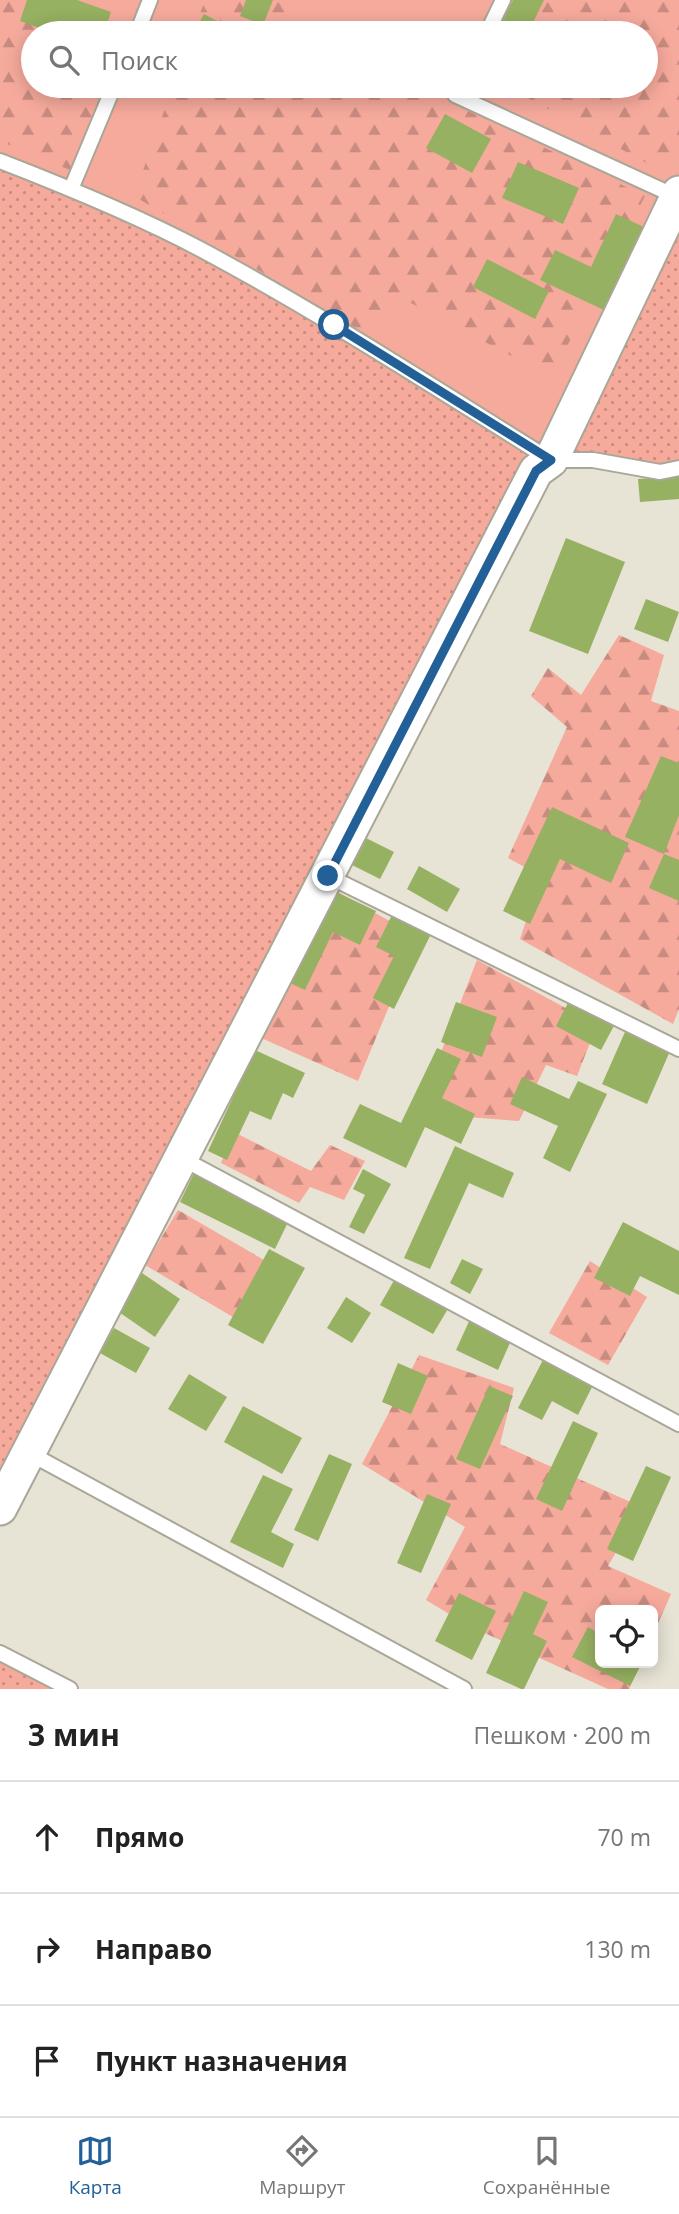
<!DOCTYPE html>
<html lang="ru">
<meta charset="utf-8">
<style>
body{margin:0;font-family:"Open Sans",sans-serif;background:#f2f2f2;color:#222}
.controls{position:absolute;right:21px;bottom:21px;display:grid;overflow:hidden;border-radius:10px;box-shadow:0 4px 18px #0003}
.controls button{width:63px;height:63px;display:grid;place-items:center;padding:0;border:0;border-bottom:2px solid #e0e0e0;background:#fff;color:#222;font:35px sans-serif}
.stop{position:absolute;width:21px;height:21px;margin:-16px;border:5px solid #236097;border-radius:50%;background:#fff}
.stop.end{background:#236097;border-color:#fff;box-shadow:0 2px 7px #0008}
.list{margin:0;padding:0;list-style:none}
h2{display:flex;justify-content:space-between;align-items:center;height:91px;margin:0;padding:0 28px;font-size:30px}
h2 small{font-size:23px;font-weight:400;color:#767676}
.list li{display:grid;grid-template-columns:46px 1fr auto;gap:21px;align-items:center;box-sizing:border-box;height:112px;padding:0 28px;border-top:2px solid #e0e0e0}
.list b{display:block;font-size:26px;white-space:nowrap}
.list em{font-size:23px;font-style:normal;color:#767676}
.icon{flex:none;width:38px;height:38px;fill:none;stroke:currentColor;stroke-width:2;stroke-linecap:round;stroke-linejoin:round}
.map{position:relative;flex:none;width:679px;height:1689px;overflow:hidden}
.search{position:absolute;background:#fff;box-shadow:0 4px 18px #0003;left:21px;right:21px;top:21px;height:77px;display:flex;align-items:center;gap:18px;box-sizing:border-box;padding:0 24px;border-radius:38px;color:#767676;font-size:26px}
.sheet{height:427px;background:#fff}
nav{display:flex;justify-content:space-around;align-items:center;box-sizing:border-box;height:98px;border-top:2px solid #e0e0e0;background:#fff;font-size:19px;color:#767676}
nav a{display:grid;justify-items:center;gap:4px}
nav .on{color:#236097}
.map>svg:first-child{display:block}
</style>
<div class="map">
<svg width="679" height="1689" viewBox="0 0 679 1689">
<defs>
<pattern id="forest-firs" width="22" height="20" patternUnits="userSpaceOnUse" patternTransform="scale(1.75)"><rect width="22" height="20" fill="#f6aa9c"/><path d="M5 1l3.5 6h-7zM16 11l3.5 6h-7z" fill="#c88b80"/></pattern>
<pattern id="garden-dots" width="8" height="8" patternUnits="userSpaceOnUse" patternTransform="scale(1.75)"><rect width="8" height="8" fill="#f6aa9c"/><path d="M2 2h.1M6 6h.1" fill="none" stroke="#c88b80" stroke-width="1.8" stroke-linecap="round"/></pattern>
</defs>
<rect width="100%" height="100%" fill="#e7e3d5"/>
<path fill="#f6aa9c" fill-rule="evenodd" d="M0,0H679V192L544,452L196,252L0,166ZM33,33H646V86H33Z"/>
<path fill="url(#forest-firs)" d="M0,0H30L114,33H33V86H107L70,170L0,141Z
M205,0H308L290,25L307,33H193Z
M545,0H679V139L663,172L506,86H646V33H530Z
M173,86H416L645,196L551,377L392,293L366,334L134,196Z
M619,635L664,655L651,701L679,711V1009L673,1024L520,939L541,876L508,858L567,727L531,696L548,668L581,695Z
M329,887L418,937L358,1081L259,1037Z
M477,960L597,1025L577,1076L546,1065L519,1121L453,1116L427,1088Z
M234,1132L311,1171L330,1145L365,1161L344,1200L310,1187L299,1203L221,1163Z
M178,1210L276,1267L243,1323L145,1265Z
M590,1261L647,1297L608,1365L549,1333Z
M419,1355L514,1388L500,1444L642,1507L608,1566L671,1594L653,1635V1610H600V1663H641L629,1689H608L469,1626L426,1600L465,1527L362,1464Z"/>
<path fill="url(#garden-dots)" d="M0,166L196,252L544,451L679,192V468L544,452L0,1501Z
M0,1650L76,1689H0Z"/>
<path fill="#96b161" d="M27,0H77L111,12L104,33H54L20,21Z
M246,0H273L263,25L240,16Z
M513,0H544L528,33H497Z
M204,14L239,33H194Z
M445,114L491,139L472,173L426,148Z
M518,162L579,188L563,224L502,198Z
M616,214L646,228L606,311L540,280L555,250L591,267Z
M487,259L549,291L535,319L473,287Z
M679,476V499L640,502L638,479Z
M566,538L625,562L588,654L529,631Z
M646,599L679,612L668,642L634,629Z
M661,756L679,763V815L664,854L625,837Z
M552,807L629,843L611,883L560,859L530,924L503,911Z
M362,836L394,852L380,879L348,863Z
M664,854L679,860V901L649,888Z
M419,866L460,889L447,912L407,889Z
M334,891L376,911L360,945L333,932L305,990L290,983Z
M393,913L432,932L394,1009L373,998L394,956L376,947Z
M571,997L616,1022L601,1050L556,1026Z
M456,1002L497,1017L482,1057L441,1042Z
M625,1032L670,1051L647,1104L602,1084Z
M437,1048L461,1059L442,1098L475,1114L461,1144L425,1127L406,1168L343,1138L360,1104L401,1123Z
M255,1050L305,1073L293,1098L283,1093L271,1120L250,1111L227,1160L208,1151Z
M522,1077L569,1099L578,1081L607,1094L570,1172L543,1158L558,1126L510,1104Z
M455,1146L514,1173L503,1198L469,1183L430,1269L404,1258Z
M363,1169L391,1184L364,1234L349,1227L365,1195L353,1189Z
M195,1171L290,1218L275,1249L180,1202Z
M623,1222L679,1251V1295L640,1276L630,1296L594,1278Z
M269,1249L305,1268L263,1344L228,1325Z
M462,1259L483,1269L470,1294L450,1283Z
M142,1273L180,1299L155,1337L116,1310Z
M396,1277L449,1307L433,1334L380,1305Z
M346,1297L371,1313L352,1343L327,1328Z
M471,1317L513,1336L498,1370L456,1350Z
M114,1328L150,1348L136,1373L100,1353Z
M543,1360L593,1385L578,1415L552,1401L542,1420L518,1408Z
M398,1363L428,1376L411,1414L382,1402Z
M189,1374L227,1397L206,1431L168,1409Z
M489,1386L513,1396L480,1469L456,1459Z
M243,1406L302,1438L282,1474L224,1442Z
M573,1421L598,1433L562,1511L536,1499Z
M329,1454L352,1464L318,1541L294,1530Z
M646,1466L671,1477L633,1561L607,1549Z
M263,1475L293,1489L271,1532L294,1544L283,1568L230,1542Z
M427,1494L451,1504L421,1573L397,1563Z
M524,1591L548,1602L533,1634L547,1641L524,1689H521L486,1673Z
M459,1593L496,1611L472,1660L435,1641Z
M588,1627L600,1634V1663H642L630,1686L572,1657Z"/>
<g fill="none" stroke-linecap="round" stroke-linejoin="round">
<defs>
<path id="service" d="M137,33L150,0
M487,33L503,0
M460,86L455,95L677,197
M0,161C67,187 136,215 200,249C320,313 435,388 551,460H593L660,472L679,468
M71,189L114,86
M328,876L679,1049
M183,1159L679,1424
M29,1453L464,1689
M0,1653L70,1689"/>
<path id="tertiary" d="M0,1508L536,471L551,460L679,193"/>
</defs>
<use href="#service" stroke="#aaa698" stroke-width="18"/>
<use href="#tertiary" stroke="#aaa698" stroke-width="37"/>
<use href="#service" stroke="#fff" stroke-width="14"/>
<use href="#tertiary" stroke="#fff" stroke-width="33"/>
</g>
<g fill="none" stroke-linecap="round" stroke-linejoin="round">
<path stroke="#236097" stroke-width="9" d="M328,876L536,471L551,460L334,325"/>
</g>
</svg>
<div class="controls">
<button><svg class="icon" aria-label="locate" viewBox="0 0 24 24"><circle cx="12" cy="12" r="6"/><path d="M12 2v4M12 18v4M2 12h4M18 12h4"/></svg></button>
</div>
<div class="stop" style="left:334px;top:325px"></div>
<div class="stop end" style="left:328px;top:876px"></div>
<div class="search"><svg class="icon" aria-label="search" viewBox="0 0 24 24"><circle cx="10" cy="10" r="6"/><path d="M15 15l6 6"/></svg>Поиск</div>
</div>
<section class="sheet">
<h2>3 мин<small>Пешком · 200 m</small></h2>
<ul class="list">
<li><svg class="icon" aria-label="ahead" viewBox="0 0 24 24"><path d="M12 20V5M6 11l6-6 6 6"/></svg><div><b>Прямо</b></div><em>70 m</em></li>
<li><svg class="icon" aria-label="right" viewBox="0 0 24 24"><path d="M7 20v-9h11M14 6l5 5-5 5"/></svg><div><b>Направо</b></div><em>130 m</em></li>
<li><svg class="icon" aria-label="arrive" viewBox="0 0 24 24"><path d="M6 21V4h12l-3 4 3 4H6"/></svg><div><b>Пункт назначения</b></div></li>
</ul>
</section>
<nav>
<a class="on"><svg class="icon" aria-label="map" viewBox="0 0 24 24"><path d="M3 6l6-2 6 2 6-2v14l-6 2-6-2-6 2zM9 4v14M15 6v14"/></svg>Карта</a>
<a><svg class="icon" aria-label="directions" viewBox="0 0 24 24"><path d="M12 3l9 9-9 9-9-9zM9 14v-3h6M13 9l2 2-2 2"/></svg>Маршрут</a>
<a><svg class="icon" aria-label="saved" viewBox="0 0 24 24"><path d="M7 4h10v16l-5-4-5 4z"/></svg>Сохранённые</a>
</nav>
